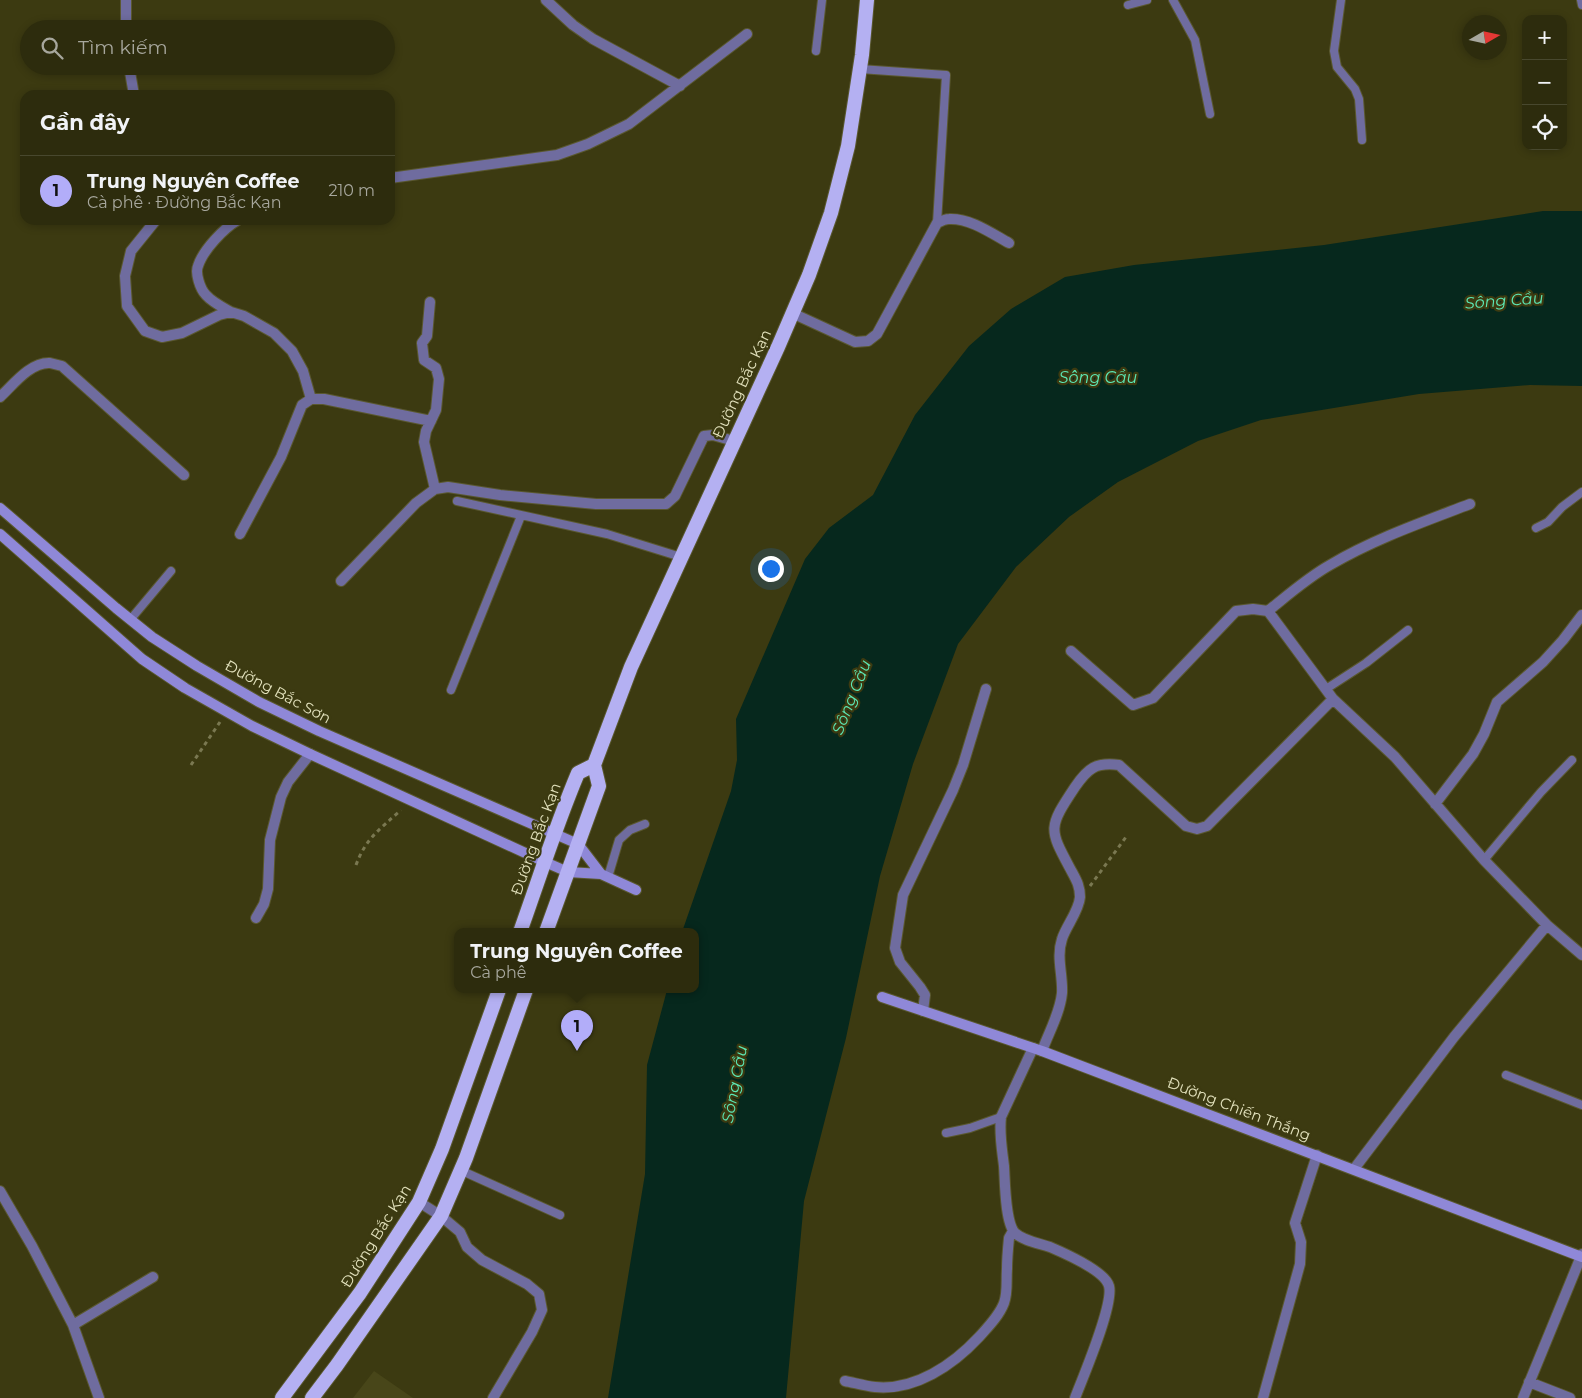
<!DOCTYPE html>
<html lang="vi">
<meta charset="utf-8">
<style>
body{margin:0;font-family:Montserrat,sans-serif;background:#39381b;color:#f1f3f6}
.controls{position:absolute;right:15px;top:15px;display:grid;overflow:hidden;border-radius:10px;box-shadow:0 2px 8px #0003}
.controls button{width:45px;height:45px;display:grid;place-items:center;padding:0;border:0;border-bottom:1px solid #48482e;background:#2d2c0d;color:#f1f3f6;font:25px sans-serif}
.compass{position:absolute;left:1462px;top:15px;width:45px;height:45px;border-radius:50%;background:#2d2c0d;box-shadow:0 2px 8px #0003;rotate:81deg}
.you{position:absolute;left:770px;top:568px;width:18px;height:18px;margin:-12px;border:4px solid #fff;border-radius:50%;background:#1a73e8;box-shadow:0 0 0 8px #1a73e833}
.badge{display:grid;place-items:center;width:32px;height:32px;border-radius:50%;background:#b2adf9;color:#111;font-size:16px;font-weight:700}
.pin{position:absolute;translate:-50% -41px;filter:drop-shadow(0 1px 2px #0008)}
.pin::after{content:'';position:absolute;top:26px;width:18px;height:15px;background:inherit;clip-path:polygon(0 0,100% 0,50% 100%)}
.popup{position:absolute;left:454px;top:928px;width:245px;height:65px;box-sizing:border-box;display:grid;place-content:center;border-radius:10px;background:#2d2c0d;filter:drop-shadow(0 1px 4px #0005);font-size:16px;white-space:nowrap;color:#a7a79d}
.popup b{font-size:19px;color:#f1f3f6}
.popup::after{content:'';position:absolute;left:50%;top:100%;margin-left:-10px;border:10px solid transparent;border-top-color:#2d2c0d}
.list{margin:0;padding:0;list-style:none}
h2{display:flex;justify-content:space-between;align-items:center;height:65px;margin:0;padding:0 20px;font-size:21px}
h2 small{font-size:16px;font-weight:400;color:#a7a79d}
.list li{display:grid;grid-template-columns:32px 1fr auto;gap:15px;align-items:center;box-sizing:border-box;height:70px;padding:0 20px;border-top:1px solid #48482e}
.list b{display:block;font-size:19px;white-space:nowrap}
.list p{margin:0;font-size:16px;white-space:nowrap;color:#a7a79d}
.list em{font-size:16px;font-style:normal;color:#a7a79d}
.icon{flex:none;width:28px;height:28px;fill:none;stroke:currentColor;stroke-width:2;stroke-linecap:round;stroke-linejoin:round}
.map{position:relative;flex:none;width:1582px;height:1398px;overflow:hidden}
.search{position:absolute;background:#2d2c0d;box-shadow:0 2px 8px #0003;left:20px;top:20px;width:375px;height:55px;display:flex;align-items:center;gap:12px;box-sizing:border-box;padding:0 18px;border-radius:28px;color:#a7a79d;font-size:19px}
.panel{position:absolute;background:#2d2c0d;box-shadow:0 2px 8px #0003;left:20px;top:90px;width:375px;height:135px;border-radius:15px}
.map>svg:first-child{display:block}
</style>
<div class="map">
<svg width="1582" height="1398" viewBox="0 0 1582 1398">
<rect width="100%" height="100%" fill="#3c3a11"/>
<path fill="#484619" d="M374,1371L413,1398H353Z"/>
<path fill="#06281d" d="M1543,211H1582V386L1530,385L1419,394L1261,420L1198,441L1118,482L1069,517L1016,567L958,644L913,764L880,876L846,1038L804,1201L786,1398H608L645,1174L647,1065L667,990H696V932H682L731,791L737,760L736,719L805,559L829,528L873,495L915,415L969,346L1011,309L1065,277L1134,265L1324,245Z"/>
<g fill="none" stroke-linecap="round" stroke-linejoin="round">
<defs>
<path id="service" d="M1173,0L1195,40L1210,114
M1341,0L1334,51L1337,67L1355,89L1359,99L1362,140
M1581,0L1582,5
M1128,5L1147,0
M816,51L822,0
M860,69L946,75L937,223
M457,501L607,534L681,557
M1536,528L1548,522L1562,507L1582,492
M130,620L171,571
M1326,689L1366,663L1408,630
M451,690L521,516
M1484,860L1541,792L1572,760
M608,877L619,840L630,830L645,824
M1506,1075L1582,1105
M946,1133L970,1128L1001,1117
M460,1170L560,1215"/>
<path id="minor" d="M546,0L573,25L593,39L680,86
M126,29V0
M129,66L134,95
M390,178L557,155L588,144L629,124L747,34
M156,220L131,251L125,276L127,306L145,331L162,337L182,333L219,315L231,312L244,316L274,333L292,351L303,371L311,399
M430,302L427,336L422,343L424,360L436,368L439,379L436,410L426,431L424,442L435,489
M231,312C222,307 212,302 206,295C200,289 195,273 198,266C203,250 224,228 238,220
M792,313L855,342L868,341L877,334L937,223C941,221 945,219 949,219C970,218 991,233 1009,243
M0,397C13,385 30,362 50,363C54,364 58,365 62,366L184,475
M240,534L281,457L302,405L311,399H324L431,421
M341,581L416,503L435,489L448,487L500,495L596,504H666L675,496L704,436L713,435L734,441
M1268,611C1288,595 1307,578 1330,565C1374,539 1423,522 1470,504
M1071,651L1133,705L1153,698L1236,611L1253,609L1268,611L1333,699L1395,757L1484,860L1547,925L1582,955
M1435,804L1473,754L1484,734L1497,702L1543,662L1563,640L1582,615
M256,918L264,904L268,889L270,840L281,797L288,782L310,754
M923,1011L925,995L920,987L900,962L895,948L903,895L953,790L963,765L986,689
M1033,1048L1001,1117C999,1134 1002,1149 1004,1166C1005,1181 1005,1223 1015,1233C1024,1241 1038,1243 1050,1247C1064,1253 1105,1271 1109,1286C1114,1305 1083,1377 1075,1398
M1042,1051C1049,1032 1060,1013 1062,993C1063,975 1056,957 1062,939C1066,926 1079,911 1080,897C1080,887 1077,881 1072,872C1049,829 1047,829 1075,787C1088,768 1096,762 1119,765L1186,826L1197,829L1207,826L1333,699
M1354,1169L1454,1037L1547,925
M0,1191L32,1246L73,1325L99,1398
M419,1202L441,1216L460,1232L467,1247L482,1260L527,1284L539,1294L542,1310L532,1332L493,1398
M73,1325L153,1277
M845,1381C855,1383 865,1386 875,1387C915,1391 953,1365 979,1337C988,1327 999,1316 1004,1303C1008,1292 1006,1280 1007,1269C1007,1259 1008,1248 1009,1238L1013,1231
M1529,1382L1570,1398
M1263,1398L1300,1264L1301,1242L1295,1223L1317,1155
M1523,1398L1582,1254"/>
<path id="secondary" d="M0,508L116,608L152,637L197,666L259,702L319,731L578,844L601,874
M0,534L142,659L185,688L252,726L310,754L545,862L568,872L601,874L636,890
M882,997L1042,1051L1582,1257"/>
<path id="trunk" d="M520,932C539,879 556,825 578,773L594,765
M546,932L599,786L594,765L631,667L778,347L809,275L831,213L848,146L862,55L867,0
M282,1398L360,1293L419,1202L442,1149L499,990
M312,1398L337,1365L441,1216L466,1158L526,990"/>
</defs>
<use href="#service" stroke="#5a5830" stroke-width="10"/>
<use href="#minor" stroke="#5a5830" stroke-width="12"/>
<use href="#secondary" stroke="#5a5830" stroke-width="12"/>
<use href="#trunk" stroke="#5a5830" stroke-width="16"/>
<path stroke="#7a7851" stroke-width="3" stroke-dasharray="4 4" stroke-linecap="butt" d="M191,765L220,722
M356,865C366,838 380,829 401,810
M1090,886L1126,837"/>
<use href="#service" stroke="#6f6c9f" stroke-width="8"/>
<use href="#minor" stroke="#6f6c9f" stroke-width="10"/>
<use href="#secondary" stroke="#8f88d8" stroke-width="10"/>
<use href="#trunk" stroke="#b4b0f2" stroke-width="14"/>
</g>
<g text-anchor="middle" stroke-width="4.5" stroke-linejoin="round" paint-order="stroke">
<g font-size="15" fill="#e3e2bd" stroke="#3c3a11">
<text transform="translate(742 384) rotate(-65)" y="5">Đường Bắc Kạn</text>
<text transform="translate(278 692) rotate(28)" y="5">Đường Bắc Sơn</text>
<text transform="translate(536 839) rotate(-70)" y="5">Đường Bắc Kạn</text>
<text transform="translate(1239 1109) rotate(21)" y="5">Đường Chiến Thắng</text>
<text transform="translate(376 1236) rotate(-58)" y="5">Đường Bắc Kạn</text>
</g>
<g font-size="16" font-style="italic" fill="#5ce9b7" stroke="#3c3a11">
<text transform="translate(1504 300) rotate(-4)" y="6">Sông Cầu</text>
<text x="1098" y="383">Sông Cầu</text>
<text transform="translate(851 697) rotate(-68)" y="6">Sông Cầu</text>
<text transform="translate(734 1084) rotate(-79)" y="6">Sông Cầu</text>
</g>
</g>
</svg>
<div class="controls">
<button>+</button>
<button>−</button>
<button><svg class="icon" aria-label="locate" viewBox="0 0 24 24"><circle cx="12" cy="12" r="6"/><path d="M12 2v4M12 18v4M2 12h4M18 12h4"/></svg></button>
</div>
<svg class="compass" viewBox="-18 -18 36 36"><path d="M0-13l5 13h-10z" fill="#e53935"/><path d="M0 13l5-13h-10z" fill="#a7a79d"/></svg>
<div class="you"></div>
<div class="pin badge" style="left:577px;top:1051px">1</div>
<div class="popup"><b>Trung Nguyên Coffee</b>Cà phê</div>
<div class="search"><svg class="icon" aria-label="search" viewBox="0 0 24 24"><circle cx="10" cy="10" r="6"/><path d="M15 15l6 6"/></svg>Tìm kiếm</div>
<section class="panel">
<h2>Gần đây<small></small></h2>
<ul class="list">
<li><span class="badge">1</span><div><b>Trung Nguyên Coffee</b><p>Cà phê · Đường Bắc Kạn</p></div><em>210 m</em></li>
</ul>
</section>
</div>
